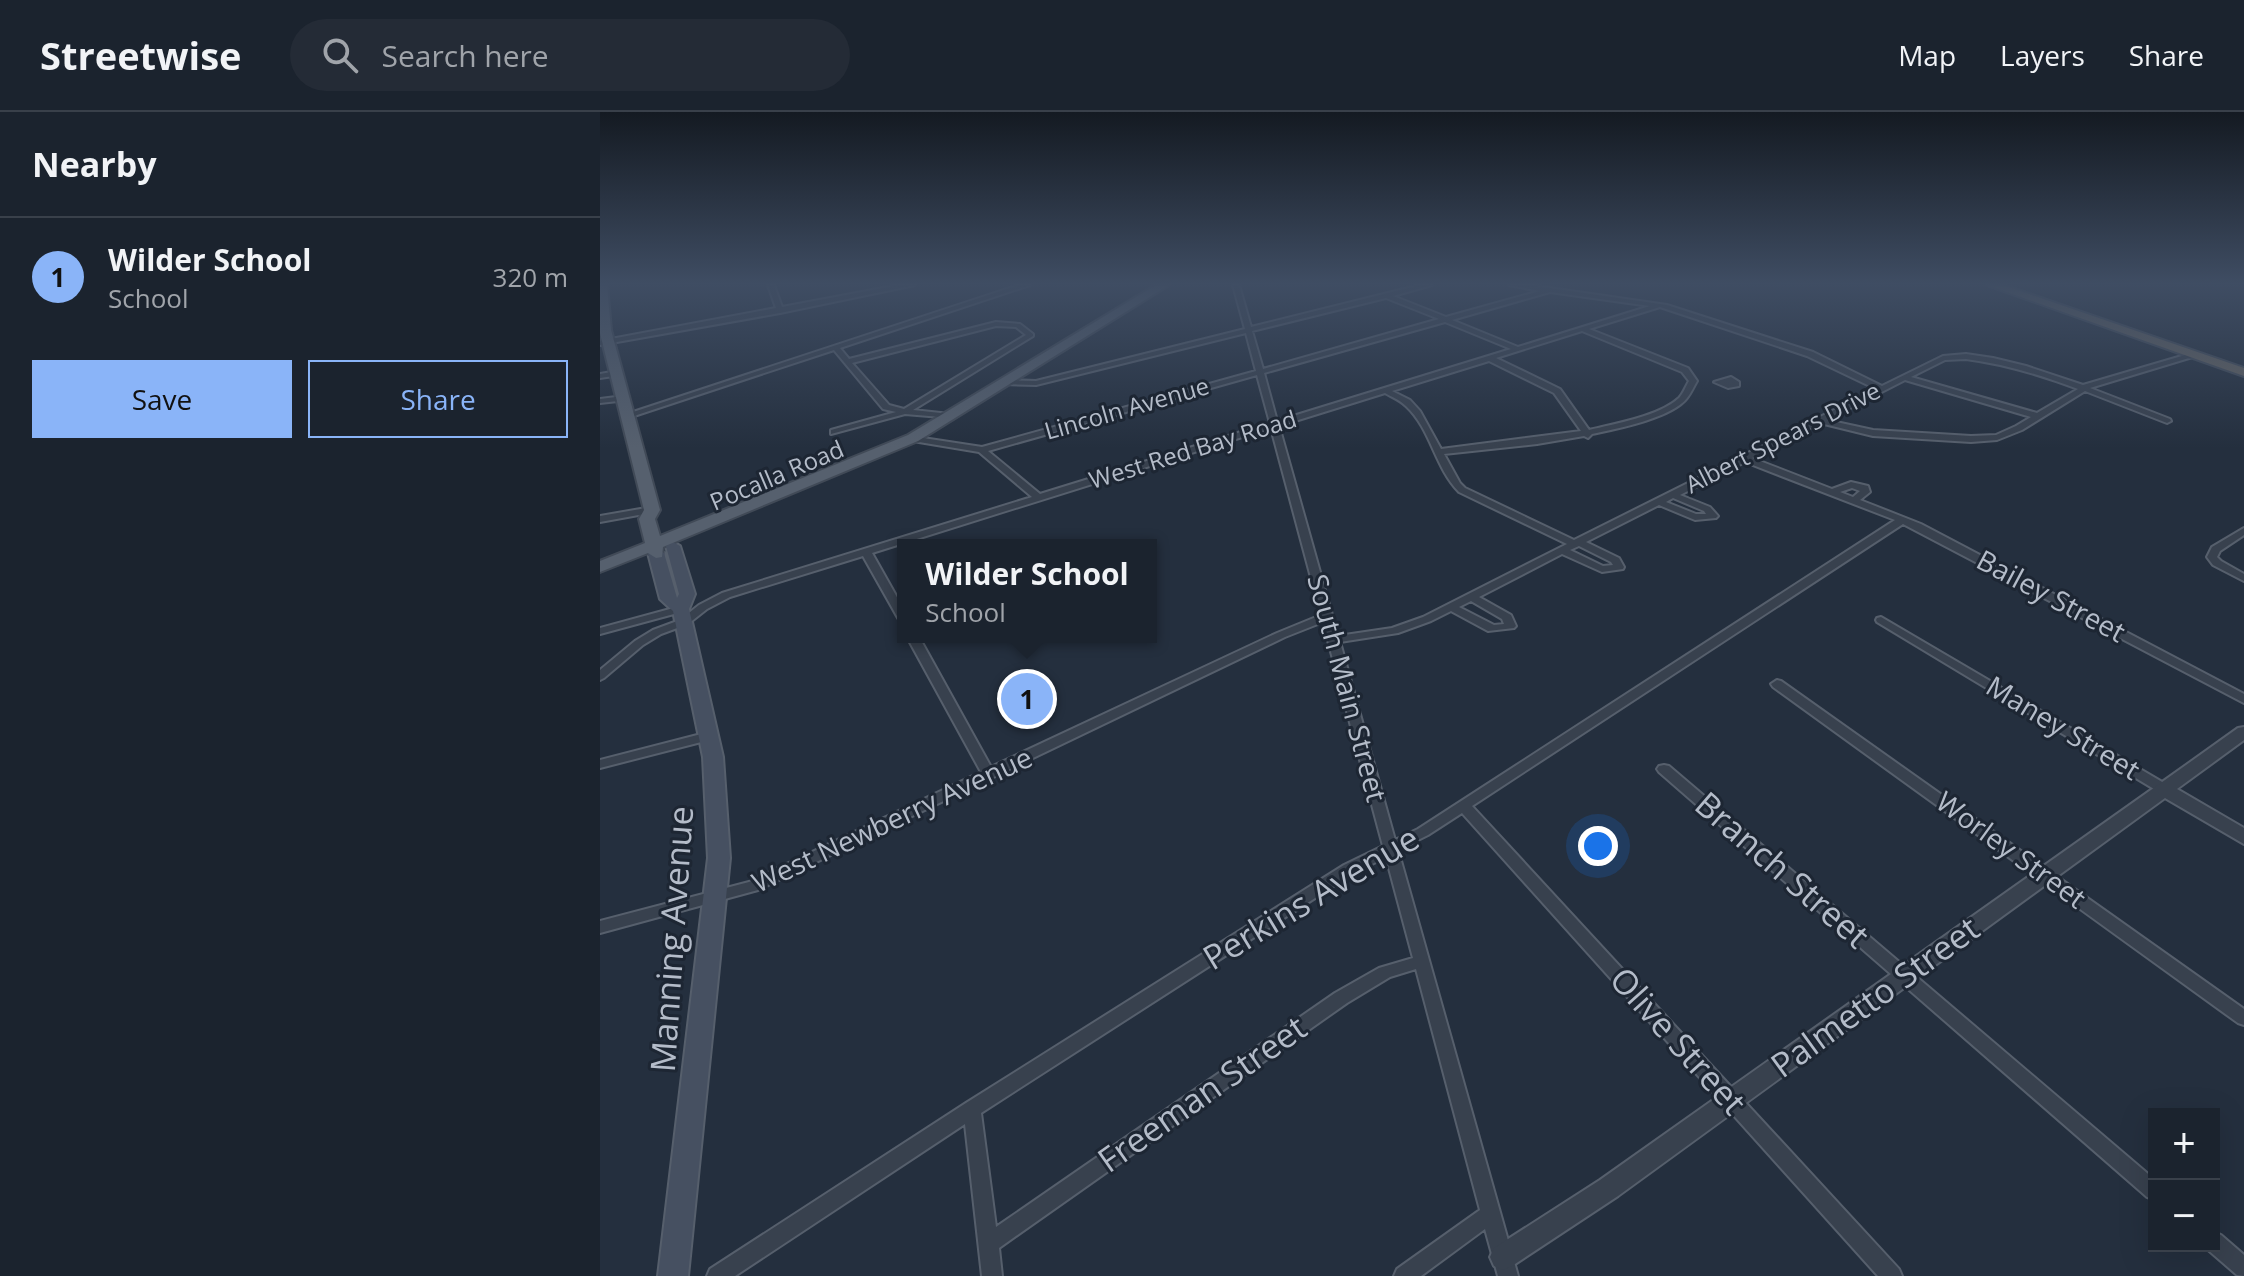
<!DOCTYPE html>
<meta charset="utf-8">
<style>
body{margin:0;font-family:"Open Sans",sans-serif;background:#242b36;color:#f1f3f6}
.controls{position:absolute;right:24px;bottom:24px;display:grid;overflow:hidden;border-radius:0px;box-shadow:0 8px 32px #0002}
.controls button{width:72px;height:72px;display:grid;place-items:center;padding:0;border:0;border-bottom:2px solid #39404a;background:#1b232e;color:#f1f3f6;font:40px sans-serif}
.you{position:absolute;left:998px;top:734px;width:28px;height:28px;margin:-20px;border:6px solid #fff;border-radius:50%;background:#1a73e8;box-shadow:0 0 0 12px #1a73e833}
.badge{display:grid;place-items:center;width:52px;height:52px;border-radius:50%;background:#8ab4f8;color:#111;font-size:26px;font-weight:700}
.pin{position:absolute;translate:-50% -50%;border:4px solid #fff;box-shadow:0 2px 8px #0006}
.popup{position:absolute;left:297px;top:427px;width:260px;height:104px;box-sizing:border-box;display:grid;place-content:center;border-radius:0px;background:#1b232e;filter:drop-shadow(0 2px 6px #0005);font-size:26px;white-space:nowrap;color:#a0a4aa}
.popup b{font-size:30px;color:#f1f3f6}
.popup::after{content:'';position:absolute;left:50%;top:100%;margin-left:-16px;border:16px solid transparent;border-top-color:#1b232e}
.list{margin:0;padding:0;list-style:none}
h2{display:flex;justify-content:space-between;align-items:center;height:104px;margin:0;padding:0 32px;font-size:34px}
h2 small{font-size:26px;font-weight:400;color:#a0a4aa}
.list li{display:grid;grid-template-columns:52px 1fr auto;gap:24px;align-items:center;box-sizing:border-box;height:120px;padding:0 32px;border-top:2px solid #39404a}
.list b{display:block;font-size:30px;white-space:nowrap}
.list p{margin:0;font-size:26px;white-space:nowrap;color:#a0a4aa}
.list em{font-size:26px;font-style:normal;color:#a0a4aa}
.actions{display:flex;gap:16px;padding:24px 32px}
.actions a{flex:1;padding:18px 0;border:2px solid #8ab4f8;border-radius:0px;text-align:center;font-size:28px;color:#8ab4f8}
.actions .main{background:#8ab4f8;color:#111}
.icon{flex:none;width:44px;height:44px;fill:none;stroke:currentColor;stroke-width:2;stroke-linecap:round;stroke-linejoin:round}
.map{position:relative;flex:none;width:1644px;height:1164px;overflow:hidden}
header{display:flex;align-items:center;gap:48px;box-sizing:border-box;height:112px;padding:0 40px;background:#1b232e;border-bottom:2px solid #39404a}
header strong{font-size:38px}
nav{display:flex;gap:44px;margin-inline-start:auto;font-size:28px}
.search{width:560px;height:72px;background:#242b36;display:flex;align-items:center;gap:20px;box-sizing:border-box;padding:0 28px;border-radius:44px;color:#a0a4aa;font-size:30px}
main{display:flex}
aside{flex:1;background:#1b232e}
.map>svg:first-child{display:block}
</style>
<header>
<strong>Streetwise</strong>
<div class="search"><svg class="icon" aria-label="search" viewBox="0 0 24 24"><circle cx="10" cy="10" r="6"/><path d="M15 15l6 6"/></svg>Search here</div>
<nav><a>Map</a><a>Layers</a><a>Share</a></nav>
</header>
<main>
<aside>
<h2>Nearby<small></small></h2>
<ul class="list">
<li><span class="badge">1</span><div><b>Wilder School</b><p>School</p></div><em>320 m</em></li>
</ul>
<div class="actions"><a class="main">Save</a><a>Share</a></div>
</aside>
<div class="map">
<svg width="1644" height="1164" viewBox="0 0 1644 1164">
<rect width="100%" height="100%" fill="#242f3e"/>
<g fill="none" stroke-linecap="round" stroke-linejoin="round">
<defs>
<path id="minor" d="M168,173H174L182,195L299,173H315L180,201L0,233V229L176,196Z
M419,173H430L240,236L249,247L396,210L420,212L433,222V224L313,298L350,302L354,304L353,306L305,302L231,322V318L296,300L283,297L234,238L31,305L24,303ZM396,214L416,215L426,223L304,297L289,293L252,251Z
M633,173H639L651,215L820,173H832L793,184L846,205L940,179L909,173H929L1067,193L1213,240L1282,274L1343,244L1366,242L1393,246L1426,254L1483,273L1592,241L1599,243L1490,276L1570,307L1571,309L1567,311L1485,279L1422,318L1397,328L1371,330L1273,324L1220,311L1152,346L1232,377L1251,370L1268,374L1270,380L1260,388L1321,412L1644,582V591L1303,412L872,694L1299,1157L1302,1164H1278L862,701L828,723L798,738L918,1164H898L885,1117L821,1164H794L797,1157L880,1098L816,857L790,865L747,891L399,1136L402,1164H382L365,1012L135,1164H107L110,1157L366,991L744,753L783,734L723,510L685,525L158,778L0,821V809L149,770L381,660L307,525H319L391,655L677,521L721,503L671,316L272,441L303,496V509L298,506L263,444L130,485L107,497L88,512L61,522L43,533L4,566L0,568V558L35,529L53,518L80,508L99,493L122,481L432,385L379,340L313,329L309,326L310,324L382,335L656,259L646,221L436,273L404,272L400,270L404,268L436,269L645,217ZM950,180L1050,194L918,235L852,208ZM786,186L839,207L663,257L652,219ZM1060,195L1207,244L1276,277L974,428L865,376L860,371L844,342L937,332L984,324L988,326L992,322C1016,317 1072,306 1087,286C1091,281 1094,274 1097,269L1088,256L989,217ZM845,210L911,237L677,309L664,261ZM982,219L1082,260L1089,269C1086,274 1083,282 1079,286C1060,304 1014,312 989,318L960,277L896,246ZM1366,247C1405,252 1441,263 1478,277L1437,301L1311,265L1345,248ZM889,249L954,281L981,319L841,337L820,299L810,288L792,279ZM657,263L670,311L440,382L388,339ZM1305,268L1431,305L1416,314L1396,323L1371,324L1273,318L1227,308ZM785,281C792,285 800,288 806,294C831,317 835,356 859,380L967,432L823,505L792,516L738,524L679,314ZM1145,350L1295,408L818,717L795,728L740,530L798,521L831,509L851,499L888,519L914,516L916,514L911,503L879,485L962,442L1002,460L1023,457L1024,455L1019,446L986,430L1059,393L1095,408L1116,406L1118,404L1110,395L1080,383ZM1252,376L1260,379L1253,385L1240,380ZM1073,386L1104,399L1106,402H1096L1066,390ZM979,434L1011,450L1013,453L1003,454L970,438ZM871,489L902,507L904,512L894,513L859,495ZM786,745L813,846L779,856L735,881L396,1115L381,1001L754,761Z
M17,259H20V263L0,266V262Z
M1131,265L1139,270V274L1128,276L1114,270Z
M24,284H27V288L0,291V287Z
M52,395L57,398L55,400L0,410V404Z
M1644,416V423L1620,439L1617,445L1621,449L1644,462V469L1613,453L1607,445L1612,435Z
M81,494L85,495L86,497L85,499L0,522V516Z
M1281,505L1569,674L1571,677L1569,680H1559L1277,510L1276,508L1277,506Z
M1177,568L1181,569L1644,897V913L1638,911L1173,575L1171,572Z
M109,620L115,624L113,627L0,656V648Z
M1064,653L1069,654L1554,1067V1088L1547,1085L1059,660L1057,657L1059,654Z
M1614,1120L1621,1123L1644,1143V1164L1637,1163L1607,1137L1606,1134H1614Z"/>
<path id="tertiary" d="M1644,615V628L1577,677L1644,716V732L1565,686L1018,1084L912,1154L903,1158L894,1154L890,1145L894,1136L1000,1068L1558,673L1638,616Z"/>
<path id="secondary" d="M73,430L80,434L95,482L89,497L123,645L130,746L88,1164H58L108,746L103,645L73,499L60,487L48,441L56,436L64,441L77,486L79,482L66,434Z"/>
<path id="primary" d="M0,173H7L11,218L60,398L55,407L60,424L308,323L556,173H569L318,329L63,435L62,445L56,446L48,441L0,460V449L45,431L39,407L44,398L0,221Z"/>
<path id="trunk" d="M1387,173H1403L1644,256V264Z"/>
</defs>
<use href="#minor" stroke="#565f6c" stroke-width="4"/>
<use href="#tertiary" stroke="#565f6c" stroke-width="4"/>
<use href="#secondary" stroke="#565f6c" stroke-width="4"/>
<use href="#primary" stroke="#414a57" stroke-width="4"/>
<use href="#trunk" stroke="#434c59" stroke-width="4"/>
<use href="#minor" fill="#38414e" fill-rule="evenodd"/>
<use href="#tertiary" fill="#38414e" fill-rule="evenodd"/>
<use href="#secondary" fill="#465061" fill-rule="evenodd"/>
<use href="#primary" fill="#56606e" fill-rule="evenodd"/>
<use href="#trunk" fill="#656462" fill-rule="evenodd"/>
</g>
<linearGradient id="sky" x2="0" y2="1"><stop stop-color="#141a22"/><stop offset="0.51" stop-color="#3f4d63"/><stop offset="1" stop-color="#3f4d63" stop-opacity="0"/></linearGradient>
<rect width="1644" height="336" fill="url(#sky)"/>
<g text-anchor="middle" stroke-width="6" stroke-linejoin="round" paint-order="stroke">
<g font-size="24" fill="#b4bcc9" stroke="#1d2633">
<text transform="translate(527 297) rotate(-16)" y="8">Lincoln Avenue</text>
<text transform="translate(1183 326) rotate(-27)" y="8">Albert Spears Drive</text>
<text transform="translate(593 338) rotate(-17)" y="8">West Red Bay Road</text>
<text transform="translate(177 364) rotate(-23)" y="8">Pocalla Road</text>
</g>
<g font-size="28" fill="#b4bcc9" stroke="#1d2633">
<text transform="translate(1451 484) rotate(28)" y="10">Bailey Street</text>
<text transform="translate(747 576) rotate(75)" y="10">South Main Street</text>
<text transform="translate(1463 616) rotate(31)" y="10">Maney Street</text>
<text transform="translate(292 708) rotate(-25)" y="10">West Newberry Avenue</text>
<text transform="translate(1411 738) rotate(36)" y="10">Worley Street</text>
</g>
<g font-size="34" fill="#b4bcc9" stroke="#1d2633">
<text transform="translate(1182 758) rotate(41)" y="12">Branch Street</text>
<text transform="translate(711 786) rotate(-31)" y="12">Perkins Avenue</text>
<text transform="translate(72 827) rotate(-86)" y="12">Manning Avenue</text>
<text transform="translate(1275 885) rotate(-36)" y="12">Palmetto Street</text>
<text transform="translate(1078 929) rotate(48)" y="12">Olive Street</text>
<text transform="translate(602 982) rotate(-35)" y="12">Freeman Street</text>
</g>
</g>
</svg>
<div class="controls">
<button>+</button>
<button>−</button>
</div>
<div class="you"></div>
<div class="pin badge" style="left:427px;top:587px">1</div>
<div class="popup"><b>Wilder School</b>School</div>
</div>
</main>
